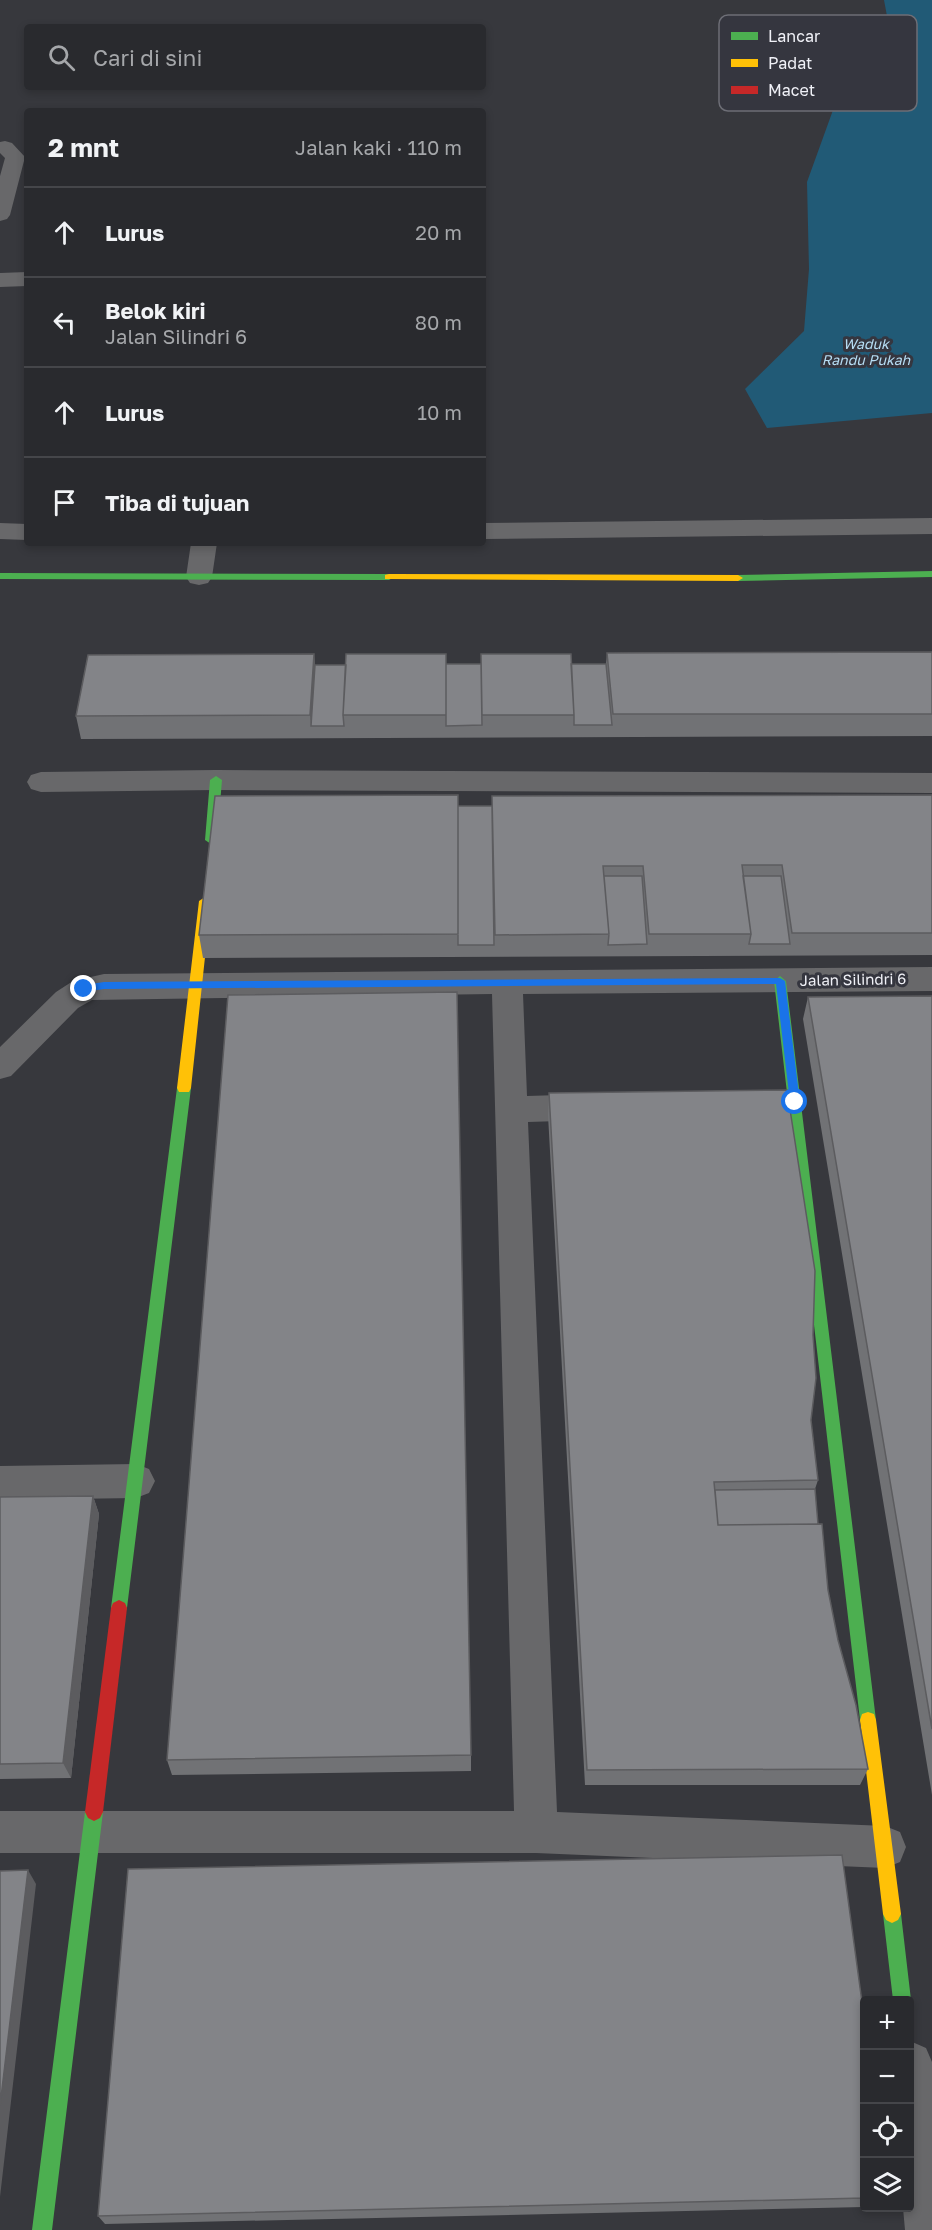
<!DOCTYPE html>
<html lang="id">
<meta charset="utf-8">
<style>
body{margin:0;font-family:"Golos Text",sans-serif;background:#313236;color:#f1f3f6}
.controls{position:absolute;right:18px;bottom:18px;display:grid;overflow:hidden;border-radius:6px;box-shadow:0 3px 9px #0003}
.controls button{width:54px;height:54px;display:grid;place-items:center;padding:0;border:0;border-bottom:2px solid #45464a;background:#292a2e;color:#f1f3f6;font:30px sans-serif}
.stop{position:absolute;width:18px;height:18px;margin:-14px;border:4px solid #1a73e8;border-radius:50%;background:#fff}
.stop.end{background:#1a73e8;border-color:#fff;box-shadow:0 2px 6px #0008}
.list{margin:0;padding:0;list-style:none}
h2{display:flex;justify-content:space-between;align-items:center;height:78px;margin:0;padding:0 24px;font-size:26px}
h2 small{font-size:20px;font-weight:400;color:#a5a7aa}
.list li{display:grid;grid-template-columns:39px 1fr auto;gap:18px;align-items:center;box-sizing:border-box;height:90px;padding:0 24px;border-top:2px solid #45464a}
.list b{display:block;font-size:22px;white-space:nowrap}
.list p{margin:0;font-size:20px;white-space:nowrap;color:#a5a7aa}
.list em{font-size:20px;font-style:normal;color:#a5a7aa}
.icon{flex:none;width:33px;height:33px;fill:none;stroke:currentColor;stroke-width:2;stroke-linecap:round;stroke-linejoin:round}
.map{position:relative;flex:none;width:932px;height:2230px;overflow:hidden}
.search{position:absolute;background:#292a2e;box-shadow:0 3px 9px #0003;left:24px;top:24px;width:462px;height:66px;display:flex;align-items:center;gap:15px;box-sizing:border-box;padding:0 21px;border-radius:6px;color:#a5a7aa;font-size:22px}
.panel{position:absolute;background:#292a2e;box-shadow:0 3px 9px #0003;left:24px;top:108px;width:462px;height:438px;border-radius:6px}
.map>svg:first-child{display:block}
</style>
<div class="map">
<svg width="932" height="2230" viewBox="0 0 932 2230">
<rect width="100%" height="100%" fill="#37383d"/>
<path fill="#215a76" d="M884,0H932V413L767,428L745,389L804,331L809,269L807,182L837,99L887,16Z"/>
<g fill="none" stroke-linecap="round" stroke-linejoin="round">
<path fill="#68686a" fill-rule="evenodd" d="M5,141L12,143L25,157L10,215L7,219L0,221V176L5,158L0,153V142Z
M27,272V286L0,287V273Z
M932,518V534L483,539V523Z
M0,523L27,524V540L0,539Z
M191,543H217L212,577L208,583L199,585L190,583L186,577Z
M216,770L932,773V793L216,790L41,792L31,789L27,782L31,775L41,772Z
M932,967V991L523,994L527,1096L592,1094L604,1098L608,1107L604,1116L592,1120L528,1122L557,1812L885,1826L900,1832L906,1847L900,1862L885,1868L536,1853H0V1811H514L492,994L92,1000L78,1008L11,1076L0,1079V1047L56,992L73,981L104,974Z
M136,1464L149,1469L155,1481L149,1493L136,1498L0,1500V1466Z
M910,2041L926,2048L932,2062V2230H905L903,2208H910Z"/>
<path fill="#4caf50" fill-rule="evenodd" d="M932,571V577L738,581L733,578L738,575Z
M0,573L389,574L394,577L389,580L0,579Z
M216,776L222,780L217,840L211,844L205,840L210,780Z
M780,976L786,981L876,1720L874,1726L868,1728L862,1726L860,1720L774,981Z
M184,1083L189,1084L191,1088L127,1608L125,1613L119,1616L113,1613L111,1608L177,1088L179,1084Z
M94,1803L100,1806L103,1812L52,2230H32L85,1812L88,1806Z
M892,1905L898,1908L901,1914L911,2000L910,2004V2000H893L883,1914L886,1908Z"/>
<path fill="#ffc107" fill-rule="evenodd" d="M389,574L738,575L743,578L738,581L385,579V575Z
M205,897L211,901L191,1088L189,1092H179L177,1088L199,901Z
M868,1712L874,1714L876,1720L901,1914L898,1920L892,1923L886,1920L883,1914L860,1720L862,1714Z"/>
<path fill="#c62828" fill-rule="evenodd" d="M119,1600L125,1603L127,1608L103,1812L100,1818L94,1821L88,1818L85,1812L111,1608L113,1603Z"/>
</g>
<path fill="#717275" d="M932,652V736L81,739L76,716L314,654L315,665L571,664H606L607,653Z
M932,795V955L203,958L199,935L458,806H492Z
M932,996V1795L803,1019L808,997Z
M549,1093L811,1420L818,1480L815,1489L818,1524L828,1590L838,1640L868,1769L860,1785H585L548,1115Z
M93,1496L99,1514L71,1778L0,1779V1497Z
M471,1755V1771L172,1775L167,1760Z
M864,2017V2207L105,2224L98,2216Z"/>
<path fill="#5c5c5f" d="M314,654L316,677L311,726L310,715Z
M93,1496L99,1514L71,1778L63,1763Z
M28,1870L36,1884L0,2197V2106Z"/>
<path fill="#838488" stroke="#5c5c5f" stroke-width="1.5" d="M932,652V714H613L607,653Z
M314,654L310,715L76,716L88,655Z
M346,654H446V715H343Z
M481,654H571L574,715H482Z
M446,664H481L482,725L446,726Z
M571,664H606L612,725H574V715Z
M315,665H346L343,715L344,726H311Z
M458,795V934L199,935L215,796Z
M932,795V933H792L782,865H742L751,934H649L643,866H603L609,934L495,935L492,796Z
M458,806H492L494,945H458Z
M604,876H642L647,944L608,945L609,934Z
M743,876H781L790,944H749L751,934Z
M457,992L471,1755L167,1760L228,995Z
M932,996V1729L808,997Z
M787,1090L815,1271L813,1335L816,1378L811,1420L818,1480L714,1482L718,1525L822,1524L828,1590L838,1640L856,1705L868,1769L587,1770L549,1093Z
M815,1489L818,1524L718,1525L715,1490Z
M93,1496L63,1763L0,1764V1497Z
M842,1855L864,2017V2198L98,2216L128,1869Z
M28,1870L0,2106V1871Z"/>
<path fill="#1a73e8" d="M780,978L785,981L800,1102L795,1106L790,1102L776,984L104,989L84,992L79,989L84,985L104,982Z"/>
<g text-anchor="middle" stroke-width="6" stroke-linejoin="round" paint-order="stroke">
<g font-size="14" font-style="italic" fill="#b6ddf4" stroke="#35363f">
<text x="866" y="349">Waduk<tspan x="866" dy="16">Randu Pukah</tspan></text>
</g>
<g font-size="15" fill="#f0f1f7" stroke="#35363f">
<text transform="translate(853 980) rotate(-1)" y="5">Jalan Silindri 6</text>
</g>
</g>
<rect x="719" y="15" width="198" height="96" rx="9" fill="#35363f" stroke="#6d6e76" stroke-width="1.5"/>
<rect x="731" y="32" width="27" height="8" fill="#4caf50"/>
<rect x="731" y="59" width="27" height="8" fill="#ffc107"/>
<rect x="731" y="86" width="27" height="8" fill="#c62828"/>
<g font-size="16" fill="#f0f1f7">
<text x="768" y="42">Lancar</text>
<text x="768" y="69">Padat</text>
<text x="768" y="96">Macet</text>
</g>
</svg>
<div class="controls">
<button>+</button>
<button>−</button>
<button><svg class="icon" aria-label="locate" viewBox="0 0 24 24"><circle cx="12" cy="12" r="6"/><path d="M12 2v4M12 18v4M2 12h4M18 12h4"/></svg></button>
<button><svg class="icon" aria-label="layers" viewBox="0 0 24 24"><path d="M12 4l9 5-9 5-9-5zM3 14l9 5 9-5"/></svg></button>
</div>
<div class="stop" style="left:795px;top:1102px"></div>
<div class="stop end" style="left:84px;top:989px"></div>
<div class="search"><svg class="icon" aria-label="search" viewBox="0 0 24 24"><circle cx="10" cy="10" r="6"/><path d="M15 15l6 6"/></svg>Cari di sini</div>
<section class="panel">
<h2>2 mnt<small>Jalan kaki · 110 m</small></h2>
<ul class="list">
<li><svg class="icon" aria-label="ahead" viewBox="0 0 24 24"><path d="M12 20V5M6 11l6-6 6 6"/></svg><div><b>Lurus</b></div><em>20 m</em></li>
<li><svg class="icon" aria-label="left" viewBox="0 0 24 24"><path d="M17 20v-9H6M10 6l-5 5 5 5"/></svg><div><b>Belok kiri</b><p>Jalan Silindri 6</p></div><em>80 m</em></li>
<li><svg class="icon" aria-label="ahead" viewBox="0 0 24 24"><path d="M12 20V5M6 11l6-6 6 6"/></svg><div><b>Lurus</b></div><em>10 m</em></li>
<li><svg class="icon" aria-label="arrive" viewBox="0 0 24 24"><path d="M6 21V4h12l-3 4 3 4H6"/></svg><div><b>Tiba di tujuan</b></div></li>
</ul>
</section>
</div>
